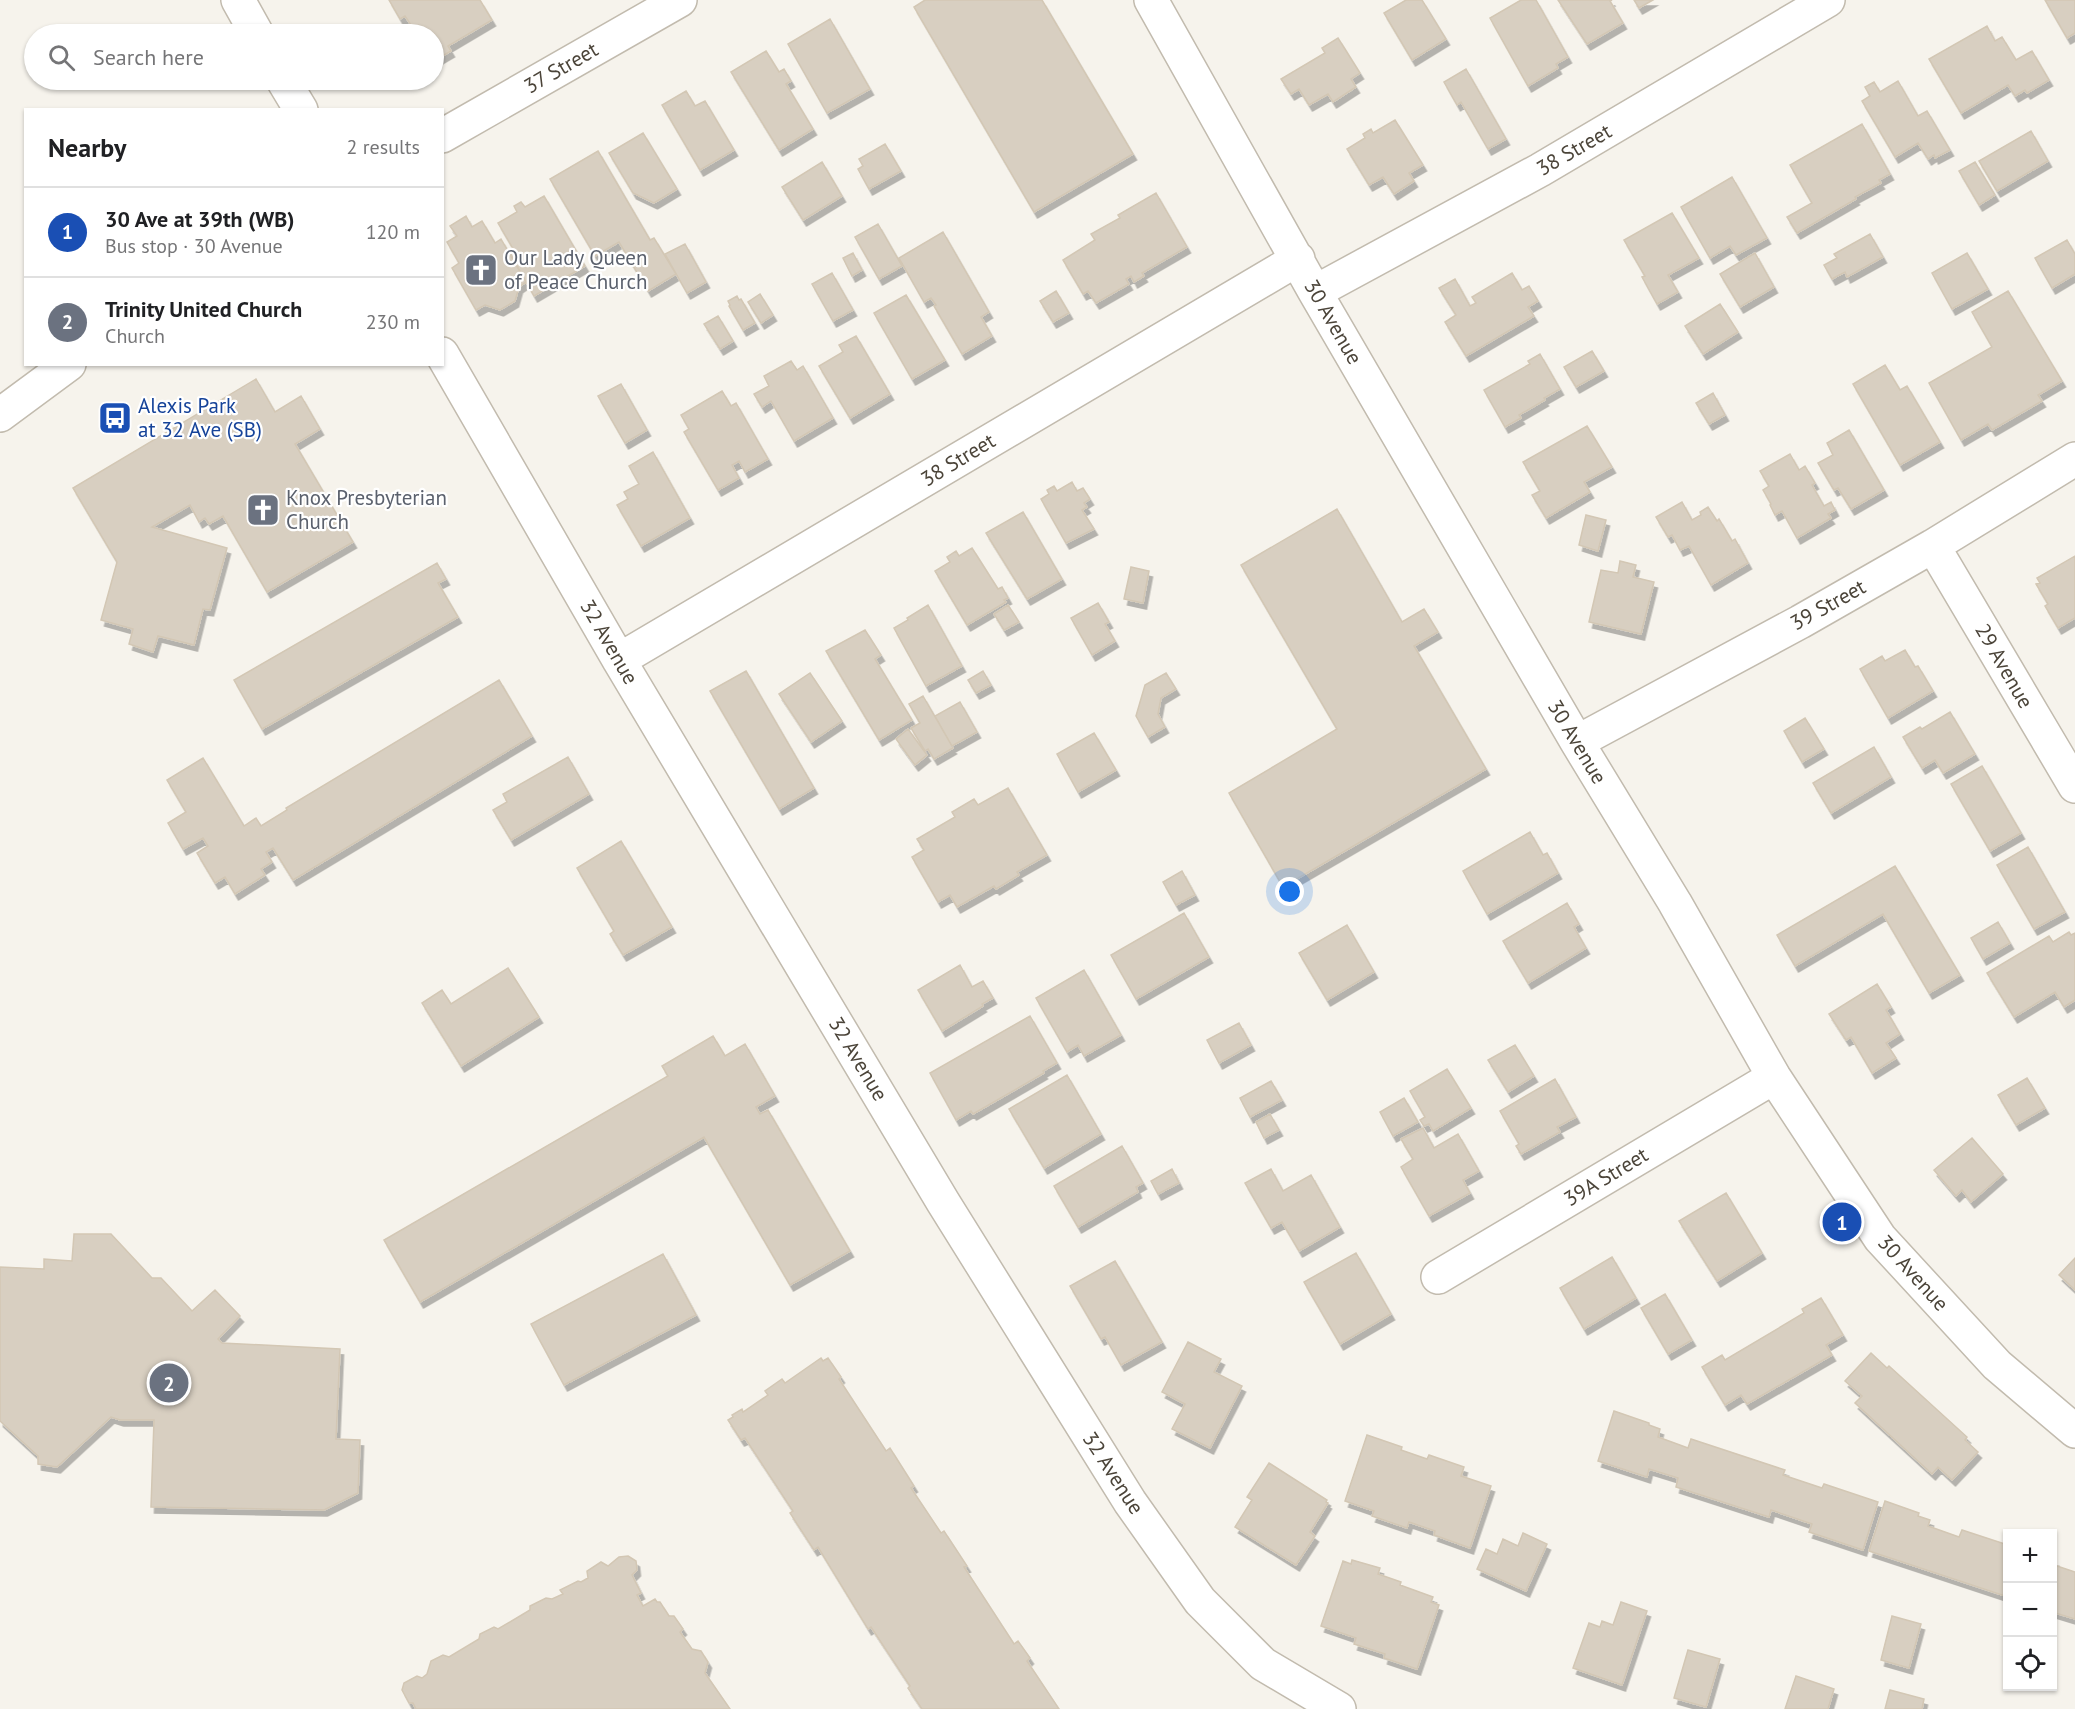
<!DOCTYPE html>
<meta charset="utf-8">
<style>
body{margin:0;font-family:"PT Sans",sans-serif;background:#f2f2f2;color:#202124}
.controls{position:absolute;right:18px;bottom:18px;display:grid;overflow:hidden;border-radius:0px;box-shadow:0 2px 4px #0004}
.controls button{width:54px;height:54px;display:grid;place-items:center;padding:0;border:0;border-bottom:2px solid #e0e0e0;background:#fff;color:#202124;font:30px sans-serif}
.you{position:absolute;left:1290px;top:892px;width:21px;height:21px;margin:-15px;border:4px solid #fff;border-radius:50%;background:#1a73e8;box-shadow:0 0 0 9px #1a73e833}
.badge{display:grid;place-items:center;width:39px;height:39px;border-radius:50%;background:#111827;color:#fff;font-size:20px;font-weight:700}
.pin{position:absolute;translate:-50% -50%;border:3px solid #fff;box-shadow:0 2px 6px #0006}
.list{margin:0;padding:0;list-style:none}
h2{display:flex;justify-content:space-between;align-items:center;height:78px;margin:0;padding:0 24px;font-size:26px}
h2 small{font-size:20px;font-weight:400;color:#757577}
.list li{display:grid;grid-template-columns:39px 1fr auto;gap:18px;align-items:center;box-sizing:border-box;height:90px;padding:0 24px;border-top:2px solid #e0e0e0}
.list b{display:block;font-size:22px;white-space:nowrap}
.list p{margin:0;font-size:20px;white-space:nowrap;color:#757577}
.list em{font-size:20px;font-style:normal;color:#757577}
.icon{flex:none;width:33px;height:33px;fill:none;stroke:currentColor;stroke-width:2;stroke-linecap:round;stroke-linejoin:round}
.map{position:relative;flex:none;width:2075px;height:1709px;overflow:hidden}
.search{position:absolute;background:#fff;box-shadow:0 2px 4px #0004;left:24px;top:24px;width:420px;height:66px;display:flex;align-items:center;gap:15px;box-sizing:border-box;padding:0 21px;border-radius:33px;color:#757577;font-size:22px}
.panel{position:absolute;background:#fff;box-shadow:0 2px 4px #0004;left:24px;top:108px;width:420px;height:258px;border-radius:0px}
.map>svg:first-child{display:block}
</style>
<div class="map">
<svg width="2075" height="1709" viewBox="0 0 2075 1709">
<defs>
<filter id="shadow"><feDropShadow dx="3.5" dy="6" stdDeviation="0" flood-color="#0004"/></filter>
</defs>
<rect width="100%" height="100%" fill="#f6f3ec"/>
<path fill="#d8cfc1" stroke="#d3c7b4" stroke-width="1.5" filter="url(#shadow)" d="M389,0H480L492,20L448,46L451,51L434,61V34H417L405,16L400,19Z
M925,0H1042L1133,154L1034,212L914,7Z
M1406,0H1422L1446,39L1412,60L1384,13Z
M1521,0H1536L1568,57L1556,64L1558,68L1528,86L1490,18Z
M1558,0H1612L1610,1L1623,23L1587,44Z
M1634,0H1653L1639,8Z
M2045,0H2075V33L2067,38Z
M830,19L870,89L827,113L788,44Z
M1987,26L1995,41L2002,37L2016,60L2032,51L2049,80L2027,93L2025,90L2015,96L2008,85L1961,113L1929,59Z
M1338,38L1360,73L1351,79L1356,87L1333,102L1328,94L1309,105L1299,89L1291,94L1281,79L1325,53L1322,48Z
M766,51L779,72L784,69L791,81L786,84L813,129L779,150L731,72Z
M1466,69L1506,139L1488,149L1461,102L1457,105L1444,82Z
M1898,81L1918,116L1927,111L1950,150L1935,158L1934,155L1928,159L1918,143L1895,157L1862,101L1870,96L1865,87L1874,82L1880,92Z
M686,91L695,106L705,101L734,150L700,170L662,105Z
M1395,120L1423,165L1409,173L1414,181L1394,194L1383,177L1369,185L1347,149L1365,138L1363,134L1371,129L1373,133Z
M1862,124L1890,174L1879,180L1881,183L1855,197L1856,199L1797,233L1787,217L1812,203L1790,165Z
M2031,131L2048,161L1997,191L1979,161Z
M643,133L677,189L654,203L633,193L609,153Z
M885,144L901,171L869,189L858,169L863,166L859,159Z
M598,151L650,240L654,238L676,274L648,291L619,242L595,256L550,179Z
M822,162L842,196L803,220L782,187Z
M1975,162L1995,195L1979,205L1959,171Z
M1732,177L1767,238L1736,255L1730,246L1710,258L1681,207Z
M1156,193L1187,247L1142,273L1144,276L1134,282L1131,276L1126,279L1129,284L1096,303L1088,291L1083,294L1063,260L1095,240L1091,234L1120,218L1118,215Z
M544,196L585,266L534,296L511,255L515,252L498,223L517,212L514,206L521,202L525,207Z
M1672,213L1699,258L1668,275L1678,292L1657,304L1642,277L1645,276L1624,240Z
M466,216L472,227L482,221L495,243L501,239L526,282L519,287L515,301L500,310L485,305L476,310L452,268L459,263L447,242L457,236L450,226Z
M878,224L902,266L879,279L855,237Z
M943,232L989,312L981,317L992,336L962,354L934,306L936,305L931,298L924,302L899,258Z
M1870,234L1883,257L1847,277L1845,272L1832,279L1824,265L1837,258L1834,254Z
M2067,240L2075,254V274L2052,288L2035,258Z
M685,244L706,282L687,293L665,254Z
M853,253L862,270L852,276L843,258Z
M1755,253L1774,287L1740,307L1720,274Z
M1967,253L1988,289L1952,309L1932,273Z
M832,273L853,310L833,321L812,284Z
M1512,273L1522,290L1529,286L1538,301L1528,307L1534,316L1466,356L1445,322L1456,315L1439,288L1455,279L1470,306L1476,303L1472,297Z
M1056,291L1069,313L1053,322L1040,301Z
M2008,291L2062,381L2038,395L2042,401L1992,430L1988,424L1961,440L1929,383L1992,347L1972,312Z
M760,294L773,315L761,323L748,302Z
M906,295L945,360L912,379L874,313Z
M737,296L739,300L741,299L755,323L743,330L729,306L730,305L728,301Z
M1720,304L1738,332L1703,354L1685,326Z
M718,316L733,341L720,349L704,324Z
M856,336L890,394L850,418L819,366L843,352L839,345Z
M1592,351L1604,371L1576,387L1564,367Z
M1540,354L1560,389L1544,398L1545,400L1519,415L1521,418L1505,427L1484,390L1530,364L1528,361Z
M791,361L797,370L803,366L833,418L794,441L771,401L762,407L754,394L769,386L764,376Z
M1885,365L1900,390L1907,386L1940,442L1900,465L1853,384Z
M256,379L275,412L301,396L320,429L295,444L353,542L267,592L223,516L209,524L205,518L199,522L190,505L152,527L227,548L210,610L203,609L194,645L158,636L153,652L129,644L133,629L101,620L117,562L73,488Z
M621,384L647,430L625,443L598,396Z
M722,391L731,406L736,403L768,459L745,472L739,461L732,465L739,478L718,490L684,432L689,429L681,415Z
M1713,393L1725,415L1709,424L1696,403Z
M1587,426L1612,467L1584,482L1590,492L1546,518L1532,495L1540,491L1523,462Z
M1849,430L1884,490L1851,509L1838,488L1834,490L1818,463L1833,455L1827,443Z
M653,452L690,518L641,546L617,505L628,499L624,492L639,484L629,466Z
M1790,454L1799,470L1805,466L1815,483L1812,485L1824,506L1831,502L1835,510L1828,514L1831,518L1797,538L1782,511L1775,515L1770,505L1771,504L1763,490L1769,486L1760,471Z
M1072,482L1077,491L1083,488L1090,499L1084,503L1087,507L1082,510L1094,529L1066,543L1041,499L1049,494L1047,490L1054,486L1057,491Z
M1682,502L1692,520L1701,515L1700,512L1708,507L1717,521L1719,519L1732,541L1735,539L1748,563L1711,585L1689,546L1680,550L1672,535L1668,537L1656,517Z
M1337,509L1402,622L1424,609L1438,632L1414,646L1486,769L1283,887L1229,793L1337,729L1241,565Z
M1023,512L1062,579L1027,599L986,533Z
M1586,515L1606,520L1598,551L1579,545Z
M972,548L998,589L1002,587L1008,598L1004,600L1006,602L967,625L935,571L950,562L947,557L956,551L959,556Z
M2075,556V618L2058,628L2045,606L2048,604L2036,584L2040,583L2037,578Z
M1620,561L1636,565L1633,577L1654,582L1641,634L1589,622L1601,570L1618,573Z
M437,563L446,579L438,583L458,617L262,729L234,680Z
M1131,567L1149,571L1143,603L1124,599Z
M1098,603L1109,622L1105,624L1115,641L1092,655L1071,618Z
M928,605L962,666L926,686L894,628L908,620L907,618Z
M1008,605L1019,622L1004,630L994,614Z
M865,630L881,655L875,659L912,720L879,740L826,651Z
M1905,650L1915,667L1918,666L1933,691L1888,718L1860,669L1882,656L1885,661Z
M746,671L814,788L779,809L710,691Z
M983,671L991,685L976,693L968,680Z
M810,673L842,721L811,742L779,694Z
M1166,673L1176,689L1161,698L1158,714L1165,727L1148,737L1136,716L1145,685Z
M499,680L532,736L293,880L273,848L266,852L272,862L261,869L265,875L235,894L225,877L215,883L197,853L208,846L203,838L183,849L168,823L186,812L167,780L203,758L244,826L256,818L261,826L287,810L286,808Z
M923,696L953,748L934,759L928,749L925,751L911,728L920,723L909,704Z
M960,702L977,732L952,746L935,716Z
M1950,712L1975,754L1943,773L1935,760L1922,768L1903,737L1920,727L1922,729Z
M1805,718L1824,749L1802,762L1784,731Z
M908,729L927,755L915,765L896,739Z
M1094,733L1116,770L1078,792L1057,754Z
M1874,747L1891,777L1831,813L1813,783Z
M568,757L589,794L511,840L493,810L507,802L503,794Z
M1982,766L2021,833L1990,851L1951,784Z
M1008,788L1047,855L1017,872L1019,875L996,889L994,886L957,907L950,895L938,902L912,857L924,850L917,839L955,817L952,812L974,799L978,805Z
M1530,832L1543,855L1547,853L1558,873L1487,914L1463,871Z
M621,841L672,927L623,955L610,934L614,931L577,868Z
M2028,847L2065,912L2034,929L1997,865Z
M1895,866L1960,975L1929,993L1883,914L1795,966L1777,935Z
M1182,871L1195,895L1176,905L1163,882Z
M1567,903L1579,924L1574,927L1586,948L1528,983L1503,941Z
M1184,913L1209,957L1136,999L1111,955Z
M1998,922L2010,943L1983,959L1971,938Z
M1347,925L1374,972L1327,1000L1299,953Z
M2069,932L2071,935L2075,933V1000L2064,1007L2055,992L2014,1017L1987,973L2049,936L2053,942Z
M960,965L972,987L983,981L993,998L982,1004L983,1006L942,1031L918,990Z
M508,968L539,1017L461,1066L422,1003L442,990L451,1004Z
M1084,970L1121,1035L1084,1056L1078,1045L1067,1052L1036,998Z
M1877,984L1891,1007L1886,1010L1900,1034L1886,1043L1896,1058L1872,1073L1851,1037L1846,1040L1829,1014Z
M1030,1016L1057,1063L1043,1071L1044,1073L973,1114L971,1111L956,1120L930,1073Z
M1239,1023L1251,1045L1219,1063L1207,1040Z
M713,1036L725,1056L745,1044L775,1096L756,1107L760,1114L768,1110L850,1251L790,1285L704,1137L420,1302L384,1240L668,1076L662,1066Z
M1515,1045L1534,1076L1508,1092L1488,1060Z
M1447,1069L1471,1108L1433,1131L1429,1124L1424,1126L1420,1120L1425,1117L1410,1091Z
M1067,1075L1101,1134L1044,1168L1009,1109Z
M2027,1078L2045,1108L2016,1125L1998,1095Z
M1555,1079L1576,1117L1557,1127L1560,1132L1521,1154L1516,1146L1519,1144L1500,1111Z
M1271,1081L1282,1100L1250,1117L1240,1098Z
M1404,1098L1418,1122L1393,1136L1380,1112Z
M1270,1114L1279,1130L1264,1138L1256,1122Z
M1423,1128L1434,1148L1458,1134L1479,1171L1463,1180L1470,1193L1429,1216L1401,1167L1413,1159L1401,1139Z
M1972,1138L2003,1174L1971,1202L1962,1190L1956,1196L1934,1170Z
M1122,1146L1143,1183L1136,1187L1138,1192L1078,1227L1054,1186Z
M1172,1169L1179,1183L1158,1194L1151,1181Z
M1271,1169L1283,1191L1311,1175L1340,1227L1299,1251L1282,1222L1271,1228L1245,1183Z
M1726,1193L1762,1253L1717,1281L1679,1221Z
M74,1234H111L152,1278H161L192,1311L215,1290L240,1316L218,1339L222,1343L340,1349L336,1439L360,1440L358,1493L324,1510L151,1507L154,1420H120L111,1417L57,1467L38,1464V1456L0,1421V1267L44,1269V1259L72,1261Z
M1356,1253L1391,1314L1340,1344L1304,1282Z
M663,1254L696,1315L564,1385L531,1324Z
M1612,1257L1636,1298L1584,1329L1560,1288Z
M2075,1258V1290L2059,1275Z
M1115,1261L1162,1342L1121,1365L1105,1337L1101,1339L1070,1286Z
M1665,1294L1692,1340L1668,1354L1641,1308Z
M1821,1298L1843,1335L1826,1345L1832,1355L1747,1404L1741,1395L1725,1405L1702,1367L1722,1355L1725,1360L1804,1313L1802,1309Z
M1188,1342L1221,1359L1214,1372L1242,1386L1210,1448L1172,1429L1185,1404L1162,1392Z
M1871,1353L1887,1368L1889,1366L1967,1437L1965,1440L1978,1452L1952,1480L1938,1467L1932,1474L1855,1403L1862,1396L1845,1381Z
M821,1358L823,1361L828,1358L841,1377L839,1379L886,1451L890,1448L914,1486L911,1488L941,1533L944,1531L967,1566L964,1567L1014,1644L1018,1641L1030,1658L1027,1661L1059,1709H922L908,1688L910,1686L871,1627L868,1629L818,1547L814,1550L790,1513L793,1511L745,1438L741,1440L728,1420L733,1417L732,1415L742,1409L743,1412L768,1395L765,1391L782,1379L785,1383Z
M1614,1411L1649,1423V1425L1660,1429L1658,1437L1688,1448L1691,1439L1785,1470L1783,1475L1822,1488L1824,1484L1878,1502L1863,1550L1809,1532L1812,1524L1771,1510L1769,1517L1676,1487L1678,1478L1649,1469L1647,1477L1598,1461Z
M1367,1435L1402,1447L1401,1450L1427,1459L1429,1455L1464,1467L1461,1476L1491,1486L1470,1548L1434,1535L1435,1531L1409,1522L1407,1528L1372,1516L1374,1511L1345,1501Z
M1269,1463L1327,1500L1326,1502L1328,1503L1310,1532L1315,1536L1296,1565L1235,1527L1252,1500L1247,1497Z
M1885,1501L1919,1513L1918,1516L1930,1520L1928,1526L1959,1537L1962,1530L2008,1545V1597L1869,1551Z
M1523,1533L1547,1544L1526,1591L1477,1569L1486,1549L1497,1554L1503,1539L1518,1546Z
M628,1556L636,1561L637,1570L632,1575L641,1593L637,1595L643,1606L655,1599L657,1602H660L669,1616H674L683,1629L680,1632L692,1649L701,1651L708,1662L705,1673L730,1709H416L413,1703H409L402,1690L404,1683L417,1676L422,1678L427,1674L431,1661L443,1655L449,1657L479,1639L480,1634L494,1627L498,1629L530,1610V1606L546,1598L552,1599L563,1594L560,1590L578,1581L581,1582L588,1578L587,1571L601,1562L608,1566L619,1557Z
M1352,1560L1380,1568L1378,1574L1401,1582L1400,1585L1433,1597L1431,1602L1439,1605L1417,1669L1384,1658L1385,1654L1354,1644L1356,1638L1321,1626L1343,1561L1351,1564Z
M2052,1560H2055L2054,1565L2075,1572V1619L2052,1612Z
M1621,1602L1647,1611L1622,1685L1573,1668L1589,1623L1600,1627L1602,1621L1613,1625Z
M1892,1616L1921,1624L1909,1668L1881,1660Z
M1688,1650L1720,1659L1706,1707L1674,1698Z
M1796,1676L1834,1689L1828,1709H1785Z
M1890,1690L1924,1699L1922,1709H1885Z"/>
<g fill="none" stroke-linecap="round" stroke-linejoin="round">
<defs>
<path id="minor" d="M238,0L257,34
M1151,0L1315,292L1577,742L1675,903L1774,1077L1880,1238L1997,1365L2075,1431
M283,80L301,110
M442,136L680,0
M1315,292L1540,170L1828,0
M442,354L619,660L943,1202L1130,1502L1200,1601L1263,1664L1339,1709
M0,415L69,364
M1933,546L2075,786
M619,660L1298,259
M1577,742L1800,622L1933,546L2075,459
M1438,1277L1774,1077"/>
</defs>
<use href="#minor" stroke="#c2bbae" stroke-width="36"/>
<use href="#minor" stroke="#fff" stroke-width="33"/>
</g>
<defs>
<symbol id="church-square" viewBox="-11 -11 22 22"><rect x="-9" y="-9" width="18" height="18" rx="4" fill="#6b7280" stroke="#fff"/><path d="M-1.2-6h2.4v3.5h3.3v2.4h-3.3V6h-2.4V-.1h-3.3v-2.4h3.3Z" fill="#fff"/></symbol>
<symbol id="bus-square" viewBox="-11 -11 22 22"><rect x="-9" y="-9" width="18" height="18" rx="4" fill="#1a4fb4" stroke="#fff"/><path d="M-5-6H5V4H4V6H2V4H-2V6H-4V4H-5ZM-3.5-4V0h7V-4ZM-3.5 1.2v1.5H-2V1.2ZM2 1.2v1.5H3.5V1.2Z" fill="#fff"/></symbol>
</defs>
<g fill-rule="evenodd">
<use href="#church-square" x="462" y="251" width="38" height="38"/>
<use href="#bus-square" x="96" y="399" width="38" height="38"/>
<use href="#church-square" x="244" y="491" width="38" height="38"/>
</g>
<g text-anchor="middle" stroke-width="4.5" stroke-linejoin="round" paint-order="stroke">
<g font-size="21" fill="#4b4439" stroke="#fff">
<text transform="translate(561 68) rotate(-30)" y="7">37 Street</text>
<text transform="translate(1574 150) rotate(-30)" y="7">38 Street</text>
<text transform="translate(1333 322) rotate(60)" y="7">30 Avenue</text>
<text transform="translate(958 460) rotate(-31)" y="7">38 Street</text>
<text transform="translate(1828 605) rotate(-29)" y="7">39 Street</text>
<text transform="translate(609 642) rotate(60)" y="7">32 Avenue</text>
<text transform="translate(2004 666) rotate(60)" y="7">29 Avenue</text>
<text transform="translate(1577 742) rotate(59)" y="7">30 Avenue</text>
<text transform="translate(858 1059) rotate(59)" y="7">32 Avenue</text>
<text transform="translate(1606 1177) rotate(-31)" y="7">39A Street</text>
<text transform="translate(1913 1273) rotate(48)" y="7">30 Avenue</text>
<text transform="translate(1113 1473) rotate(57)" y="7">32 Avenue</text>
</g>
<g font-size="21" fill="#5b616d" stroke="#fff" text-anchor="start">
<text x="504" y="265">Our Lady Queen<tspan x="504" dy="24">of Peace Church</tspan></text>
<text x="286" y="505">Knox Presbyterian<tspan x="286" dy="24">Church</tspan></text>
</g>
<g font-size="21" fill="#164399" stroke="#fff" text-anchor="start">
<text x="138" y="413">Alexis Park<tspan x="138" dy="24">at 32 Ave (SB)</tspan></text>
</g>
</g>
</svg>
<div class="controls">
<button>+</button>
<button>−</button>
<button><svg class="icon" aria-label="locate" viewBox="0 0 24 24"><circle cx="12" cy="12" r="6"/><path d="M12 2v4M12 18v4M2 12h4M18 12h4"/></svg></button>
</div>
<div class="you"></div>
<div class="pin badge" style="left:1842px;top:1222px;background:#1a4fb4">1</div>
<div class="pin badge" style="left:169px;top:1383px;background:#6b7280">2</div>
<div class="search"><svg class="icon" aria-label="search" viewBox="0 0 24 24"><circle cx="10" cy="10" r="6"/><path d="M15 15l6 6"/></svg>Search here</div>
<section class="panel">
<h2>Nearby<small>2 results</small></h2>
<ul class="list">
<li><span class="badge" style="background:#1a4fb4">1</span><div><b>30 Ave at 39th (WB)</b><p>Bus stop · 30 Avenue</p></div><em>120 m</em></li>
<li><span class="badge" style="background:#6b7280">2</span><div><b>Trinity United Church</b><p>Church</p></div><em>230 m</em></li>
</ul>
</section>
</div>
